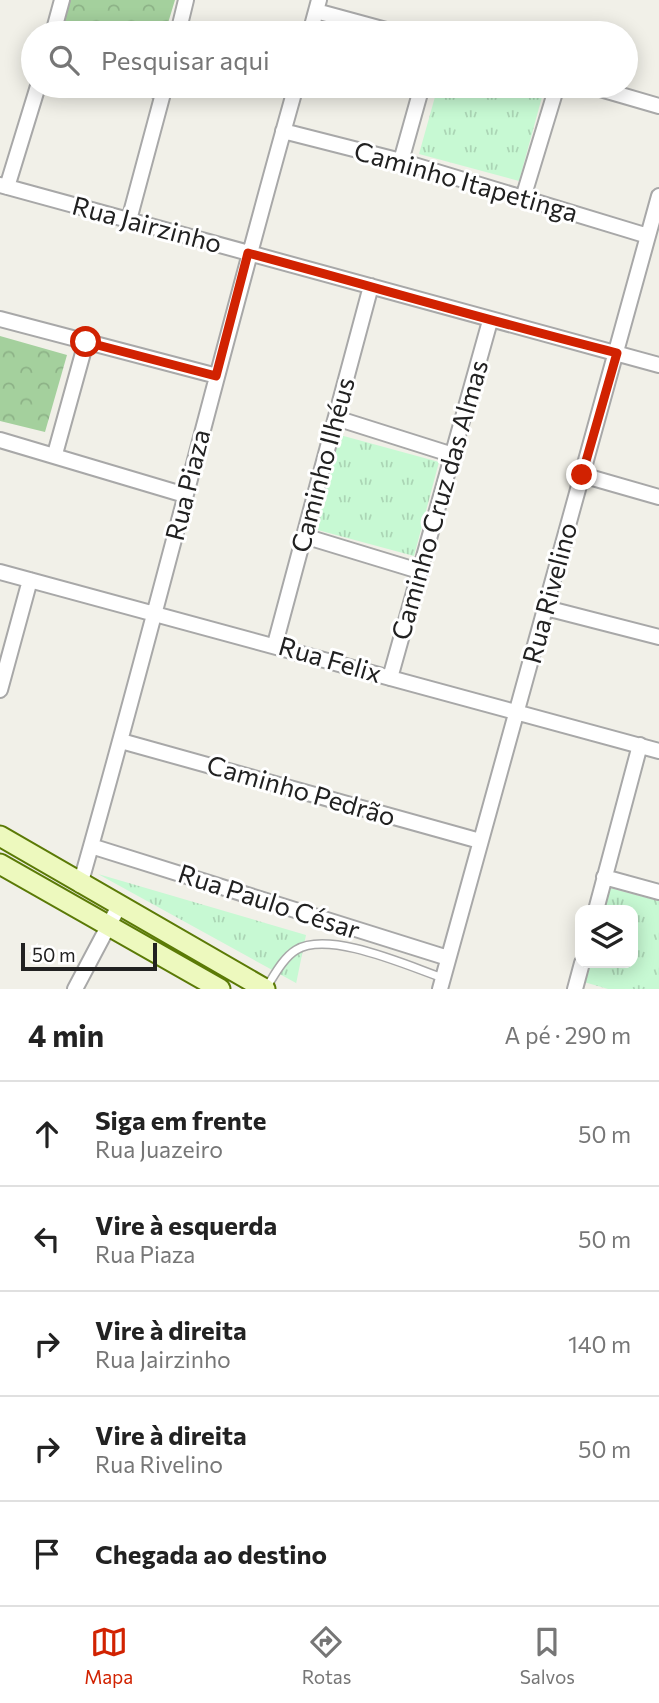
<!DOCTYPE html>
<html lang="pt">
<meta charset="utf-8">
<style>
body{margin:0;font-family:Commissioner,sans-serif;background:#f2f2f2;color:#222}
.controls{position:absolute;right:21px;bottom:21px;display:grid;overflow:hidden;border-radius:14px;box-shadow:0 4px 18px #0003}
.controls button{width:63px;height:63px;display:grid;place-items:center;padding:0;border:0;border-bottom:2px solid #e0e0e0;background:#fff;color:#222;font:35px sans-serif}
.scale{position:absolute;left:21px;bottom:18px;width:136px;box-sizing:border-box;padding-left:7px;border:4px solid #212121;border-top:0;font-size:19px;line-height:24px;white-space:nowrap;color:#212121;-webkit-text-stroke:5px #fff;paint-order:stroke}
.stop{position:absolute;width:21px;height:21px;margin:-16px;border:5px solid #d12201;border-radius:50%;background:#fff}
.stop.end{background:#d12201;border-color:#fff;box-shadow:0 2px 7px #0008}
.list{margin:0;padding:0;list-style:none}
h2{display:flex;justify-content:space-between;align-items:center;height:91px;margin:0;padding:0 28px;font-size:30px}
h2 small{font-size:23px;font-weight:400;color:#767676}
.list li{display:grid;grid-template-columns:46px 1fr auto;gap:21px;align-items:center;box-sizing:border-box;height:105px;padding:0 28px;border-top:2px solid #e0e0e0}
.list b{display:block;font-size:26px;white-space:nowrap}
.list p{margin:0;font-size:23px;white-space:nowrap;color:#767676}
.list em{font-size:23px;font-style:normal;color:#767676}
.icon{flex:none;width:38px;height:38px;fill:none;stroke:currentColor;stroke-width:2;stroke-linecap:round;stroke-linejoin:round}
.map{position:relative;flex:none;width:659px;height:989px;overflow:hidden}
.search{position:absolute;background:#fff;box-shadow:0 4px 18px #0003;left:21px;right:21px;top:21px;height:77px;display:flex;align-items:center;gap:18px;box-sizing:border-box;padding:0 24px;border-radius:38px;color:#767676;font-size:26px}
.sheet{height:616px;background:#fff}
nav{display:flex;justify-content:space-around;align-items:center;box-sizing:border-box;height:98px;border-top:2px solid #e0e0e0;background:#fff;font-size:19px;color:#767676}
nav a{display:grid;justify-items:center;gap:4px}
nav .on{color:#d12201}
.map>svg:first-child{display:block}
</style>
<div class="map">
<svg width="659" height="989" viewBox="0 0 659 989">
<defs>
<pattern id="forest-crowns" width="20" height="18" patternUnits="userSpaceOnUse" patternTransform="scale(1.75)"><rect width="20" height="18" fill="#a4d09d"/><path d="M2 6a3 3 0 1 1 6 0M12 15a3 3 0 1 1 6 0" fill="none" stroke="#8db287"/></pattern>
<pattern id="park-tufts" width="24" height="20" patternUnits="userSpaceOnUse" patternTransform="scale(1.75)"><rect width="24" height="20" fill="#c7f9d3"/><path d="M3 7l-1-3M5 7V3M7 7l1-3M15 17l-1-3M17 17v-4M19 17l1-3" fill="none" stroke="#abd5b5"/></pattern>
</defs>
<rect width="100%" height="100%" fill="#f1f0e8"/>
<path fill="url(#forest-crowns)" d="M65,0H175L165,33H56Z
M0,336L67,355L45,432L0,421Z"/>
<path fill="url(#park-tufts)" d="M438,86H545L519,181L419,154Z
M340,435L439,462L414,556L314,529Z
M98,874L306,935L296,984V983Z
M610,888L659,901V989H608L584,982L589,963H633V910H604Z"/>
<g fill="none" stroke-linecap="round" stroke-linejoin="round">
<defs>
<path id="lane" d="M266,988C274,976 283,958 296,950C329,930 408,966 443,978"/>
<path id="street" d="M316,11L397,33
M53,33L62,0
M178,33L186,0
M310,33L319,0
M141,86L163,92
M590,86L659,106
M283,131L401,161L648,236
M401,161L422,86
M0,185L659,365
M7,187L38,86
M523,198L557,86
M129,220L165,86
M0,319L217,376
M336,418L453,455
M0,440L185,495
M55,454L86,342
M582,475L659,497
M304,536L419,571
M0,572L659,751
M546,608L659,637
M275,644L371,286
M390,678L490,321
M0,690L30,580
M121,741L480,841
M91,846L448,958
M604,877L659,892
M80,885C156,619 221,351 296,86
M596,910L640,745
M75,989L119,906
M440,989L659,196
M575,989L582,963"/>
<path id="secondary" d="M0,836L265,989
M0,864L220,989"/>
</defs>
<use href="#lane" stroke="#a8a8a8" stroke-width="10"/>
<use href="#street" stroke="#a8a8a8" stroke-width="18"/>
<use href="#secondary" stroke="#5b7a06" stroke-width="23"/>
<use href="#lane" stroke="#fff" stroke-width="7"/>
<use href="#street" stroke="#fff" stroke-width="14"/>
<use href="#secondary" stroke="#edf9be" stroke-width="19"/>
</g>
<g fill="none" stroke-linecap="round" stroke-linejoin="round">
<path stroke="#d12201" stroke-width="9" d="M86,342L216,376L248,253C371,286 493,322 617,353L582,475"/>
</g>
<g text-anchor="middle" stroke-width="6" stroke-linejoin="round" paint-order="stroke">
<g font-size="26" fill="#212121" stroke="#fff">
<text transform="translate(466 182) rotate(16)" y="9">Caminho Itapetinga</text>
<text transform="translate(147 225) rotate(15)" y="9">Rua Jairzinho</text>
<text transform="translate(323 465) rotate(-75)" y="9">Caminho Ilhéus</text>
<text transform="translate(188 485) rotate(-76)" y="9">Rua Piaza</text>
<text transform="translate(440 500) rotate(-74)" y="9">Caminho Cruz das Almas</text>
<text transform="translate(550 593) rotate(-75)" y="9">Rua Rivelino</text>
<text transform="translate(330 660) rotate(16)" y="9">Rua Felix</text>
<text transform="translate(301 791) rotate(16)" y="9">Caminho Pedrão</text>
<text transform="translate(269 902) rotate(18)" y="9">Rua Paulo César</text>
</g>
</g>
</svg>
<div class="controls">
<button><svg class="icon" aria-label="layers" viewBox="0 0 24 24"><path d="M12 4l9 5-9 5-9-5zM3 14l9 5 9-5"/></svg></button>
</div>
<div class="scale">50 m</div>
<div class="stop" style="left:86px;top:342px"></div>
<div class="stop end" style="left:582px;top:475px"></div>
<div class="search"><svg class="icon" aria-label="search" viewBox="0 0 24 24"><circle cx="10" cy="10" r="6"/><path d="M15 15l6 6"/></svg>Pesquisar aqui</div>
</div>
<section class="sheet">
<h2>4 min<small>A pé · 290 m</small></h2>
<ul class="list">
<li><svg class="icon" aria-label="ahead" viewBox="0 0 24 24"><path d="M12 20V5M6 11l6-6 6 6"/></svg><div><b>Siga em frente</b><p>Rua Juazeiro</p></div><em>50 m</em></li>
<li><svg class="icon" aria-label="left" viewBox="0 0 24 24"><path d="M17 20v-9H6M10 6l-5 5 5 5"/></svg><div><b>Vire à esquerda</b><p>Rua Piaza</p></div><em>50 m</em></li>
<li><svg class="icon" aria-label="right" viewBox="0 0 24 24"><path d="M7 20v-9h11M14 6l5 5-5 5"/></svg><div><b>Vire à direita</b><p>Rua Jairzinho</p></div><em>140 m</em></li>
<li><svg class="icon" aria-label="right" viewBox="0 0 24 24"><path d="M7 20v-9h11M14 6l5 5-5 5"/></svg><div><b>Vire à direita</b><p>Rua Rivelino</p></div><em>50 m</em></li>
<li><svg class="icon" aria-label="arrive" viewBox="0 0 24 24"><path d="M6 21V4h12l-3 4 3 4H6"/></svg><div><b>Chegada ao destino</b></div></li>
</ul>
</section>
<nav>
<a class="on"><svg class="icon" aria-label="map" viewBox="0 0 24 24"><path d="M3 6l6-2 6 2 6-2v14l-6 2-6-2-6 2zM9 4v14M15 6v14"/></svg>Mapa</a>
<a><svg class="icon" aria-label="directions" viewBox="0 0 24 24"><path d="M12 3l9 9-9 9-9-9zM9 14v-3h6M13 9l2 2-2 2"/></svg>Rotas</a>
<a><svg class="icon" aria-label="saved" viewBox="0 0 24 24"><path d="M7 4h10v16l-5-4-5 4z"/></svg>Salvos</a>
</nav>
